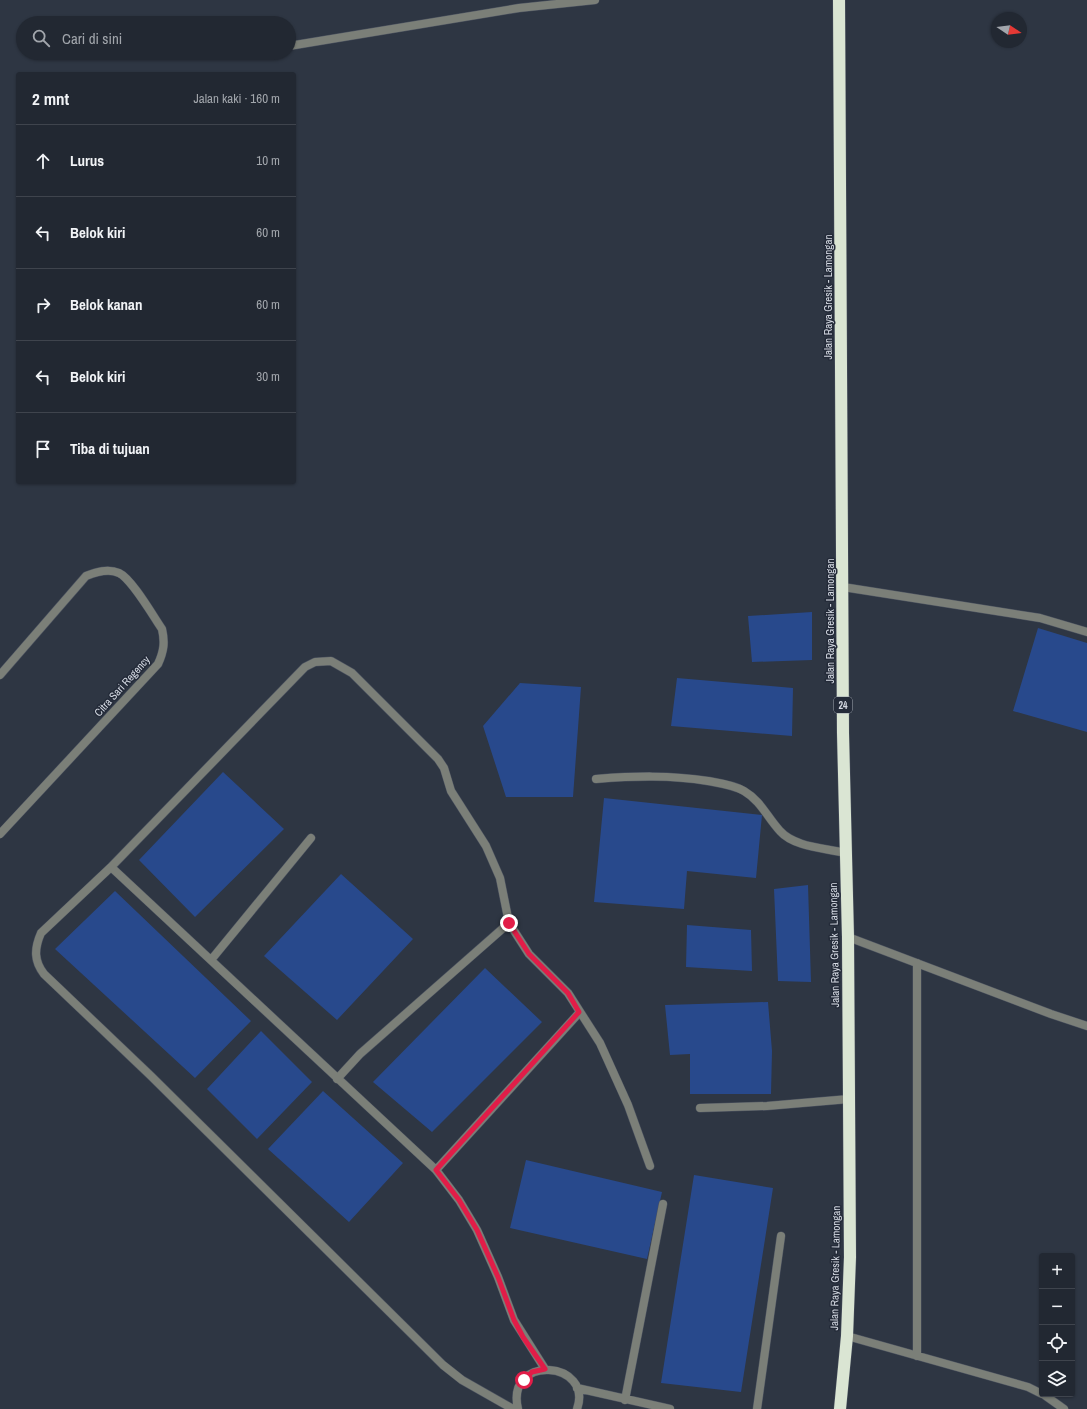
<!DOCTYPE html>
<html lang="id">
<meta charset="utf-8">
<style>
body{margin:0;font-family:"Archivo Narrow",sans-serif;background:#2a303a;color:#f1f3f6}
.controls{position:absolute;right:12px;bottom:12px;display:grid;overflow:hidden;border-radius:4px;box-shadow:0 1px 3px #0004}
.controls button{width:36px;height:36px;display:grid;place-items:center;padding:0;border:0;border-bottom:1px solid #3f444d;background:#222832;color:#f1f3f6;font:20px sans-serif}
.compass{position:absolute;left:991px;top:12px;width:36px;height:36px;border-radius:50%;background:#222832;box-shadow:0 1px 3px #0004;rotate:103deg}
.stop{position:absolute;width:12px;height:12px;margin:-9px;border:3px solid #e11d48;border-radius:50%;background:#fff}
.stop.end{background:#e11d48;border-color:#fff;box-shadow:0 1px 4px #0008}
.list{margin:0;padding:0;list-style:none}
h2{display:flex;justify-content:space-between;align-items:center;height:52px;margin:0;padding:0 16px;font-size:17px}
h2 small{font-size:13px;font-weight:400;color:#a2a6ac}
.list li{display:grid;grid-template-columns:26px 1fr auto;gap:12px;align-items:center;box-sizing:border-box;height:72px;padding:0 16px;border-top:1px solid #3f444d}
.list b{display:block;font-size:15px;white-space:nowrap}
.list em{font-size:13px;font-style:normal;color:#a2a6ac}
.icon{flex:none;width:22px;height:22px;fill:none;stroke:currentColor;stroke-width:2;stroke-linecap:round;stroke-linejoin:round}
.map{position:relative;flex:none;width:1087px;height:1409px;overflow:hidden}
.search{position:absolute;background:#222832;box-shadow:0 1px 3px #0004;left:16px;top:16px;width:280px;height:44px;display:flex;align-items:center;gap:10px;box-sizing:border-box;padding:0 14px;border-radius:22px;color:#a2a6ac;font-size:15px}
.panel{position:absolute;background:#222832;box-shadow:0 1px 3px #0004;left:16px;top:72px;width:280px;height:412px;border-radius:4px}
.map>svg:first-child{display:block}
</style>
<div class="map">
<svg width="1087" height="1409" viewBox="0 0 1087 1409">
<rect width="100%" height="100%" fill="#2e3643"/>
<path fill="#28498c" d="M812,612V660L752,662L748,616Z
M1038,628L1087,643V732L1013,711Z
M677,678L793,688L792,736L671,726Z
M520,683L581,687L573,797H506L483,726Z
M223,772L284,829L195,917L139,860Z
M604,798L762,815L756,878L687,871L684,909L594,902Z
M341,874L413,939L337,1020L264,956Z
M808,885L811,982L778,981L774,889Z
M115,891L251,1021L195,1078L55,949Z
M687,925L751,930L752,971L686,967Z
M485,968L542,1022L432,1132L373,1082Z
M768,1002L772,1051L771,1094H690V1054L670,1055L665,1005Z
M261,1031L312,1082L257,1139L207,1089Z
M323,1091L403,1163L349,1222L268,1149Z
M526,1160L662,1192L647,1259L510,1228Z
M694,1175L773,1188L741,1392L661,1383Z"/>
<g fill="none" stroke-linecap="round" stroke-linejoin="round">
<defs>
<path id="lane" d="M289,46L519,8L595,0
M843,587L1040,618L1087,632
M596,779C635,776 670,775 708,781C719,783 734,785 744,791C761,801 767,817 780,831C794,847 825,848 845,853
M111,867L436,1170L459,1200L477,1230L498,1277L514,1320L545,1369
M848,937L1051,1014L1087,1026
M211,960L311,838
M917,963V1356
M337,1079L360,1054L509,923
M700,1108L767,1106L849,1099
M436,1170L579,1013
M847,1336L1028,1387L1042,1394
M577,1388L670,1409
M1043,1394L1064,1409
M625,1400L663,1204
M513,1409L462,1380L443,1365L151,1076L44,974C34,961 34,949 41,933L111,867L305,667L315,662L331,661L352,673L438,759L444,768L451,791L486,846L500,878L509,923L529,954L568,993L600,1043L628,1105L650,1166
M518,1409C505,1353 594,1361 577,1409
M757,1409L781,1236"/>
<path id="street" d="M0,675L86,576C96,572 108,568 119,573C132,579 153,616 162,629C165,642 164,651 158,664L0,834"/>
<path id="highway" d="M839,0L843,733L848,937L850,1257L847,1336L840,1409"/>
</defs>
<use href="#lane" stroke="#4c5360" stroke-width="9"/>
<use href="#street" stroke="#4c5360" stroke-width="9"/>
<use href="#highway" stroke="#4c5360" stroke-width="13"/>
<use href="#lane" stroke="#7b7f78" stroke-width="8"/>
<use href="#street" stroke="#7b7f78" stroke-width="8"/>
<use href="#highway" stroke="#dae5d3" stroke-width="12"/>
</g>
<g fill="none" stroke-linecap="round" stroke-linejoin="round">
<path stroke="#e11d48" stroke-width="5" d="M509,923L529,954L568,993L579,1012L436,1170L459,1200L477,1230L498,1277L514,1320L523,1337L545,1369L532,1372L524,1380"/>
</g>
<g text-anchor="middle" stroke-width="3" stroke-linejoin="round" paint-order="stroke">
<rect fill="#242b39" stroke="#9fa5af" stroke-width="1" x="834" y="697" width="18" height="16" rx="3"/>
<g font-size="10" font-weight="bold" fill="#d4d9e2">
<text x="843" y="709">24</text>
</g>
<g font-size="11" fill="#d4d9e2" stroke="#242b39">
<text transform="translate(828 297) rotate(-90)" y="4">Jalan Raya Gresik - Lamongan</text>
<text transform="translate(830 621) rotate(-90)" y="4">Jalan Raya Gresik - Lamongan</text>
<text transform="translate(122 686) rotate(-48)" y="4">Citra Sari Regency</text>
<text transform="translate(834 945) rotate(-91)" y="4">Jalan Raya Gresik - Lamongan</text>
<text transform="translate(835 1268) rotate(-89)" y="4">Jalan Raya Gresik - Lamongan</text>
</g>
</g>
</svg>
<div class="controls">
<button>+</button>
<button>−</button>
<button><svg class="icon" aria-label="locate" viewBox="0 0 24 24"><circle cx="12" cy="12" r="6"/><path d="M12 2v4M12 18v4M2 12h4M18 12h4"/></svg></button>
<button><svg class="icon" aria-label="layers" viewBox="0 0 24 24"><path d="M12 4l9 5-9 5-9-5zM3 14l9 5 9-5"/></svg></button>
</div>
<svg class="compass" viewBox="-18 -18 36 36"><path d="M0-13l5 13h-10z" fill="#e53935"/><path d="M0 13l5-13h-10z" fill="#a2a6ac"/></svg>
<div class="stop" style="left:524px;top:1380px"></div>
<div class="stop end" style="left:509px;top:923px"></div>
<div class="search"><svg class="icon" aria-label="search" viewBox="0 0 24 24"><circle cx="10" cy="10" r="6"/><path d="M15 15l6 6"/></svg>Cari di sini</div>
<section class="panel">
<h2>2 mnt<small>Jalan kaki · 160 m</small></h2>
<ul class="list">
<li><svg class="icon" aria-label="ahead" viewBox="0 0 24 24"><path d="M12 20V5M6 11l6-6 6 6"/></svg><div><b>Lurus</b></div><em>10 m</em></li>
<li><svg class="icon" aria-label="left" viewBox="0 0 24 24"><path d="M17 20v-9H6M10 6l-5 5 5 5"/></svg><div><b>Belok kiri</b></div><em>60 m</em></li>
<li><svg class="icon" aria-label="right" viewBox="0 0 24 24"><path d="M7 20v-9h11M14 6l5 5-5 5"/></svg><div><b>Belok kanan</b></div><em>60 m</em></li>
<li><svg class="icon" aria-label="left" viewBox="0 0 24 24"><path d="M17 20v-9H6M10 6l-5 5 5 5"/></svg><div><b>Belok kiri</b></div><em>30 m</em></li>
<li><svg class="icon" aria-label="arrive" viewBox="0 0 24 24"><path d="M6 21V4h12l-3 4 3 4H6"/></svg><div><b>Tiba di tujuan</b></div></li>
</ul>
</section>
</div>
